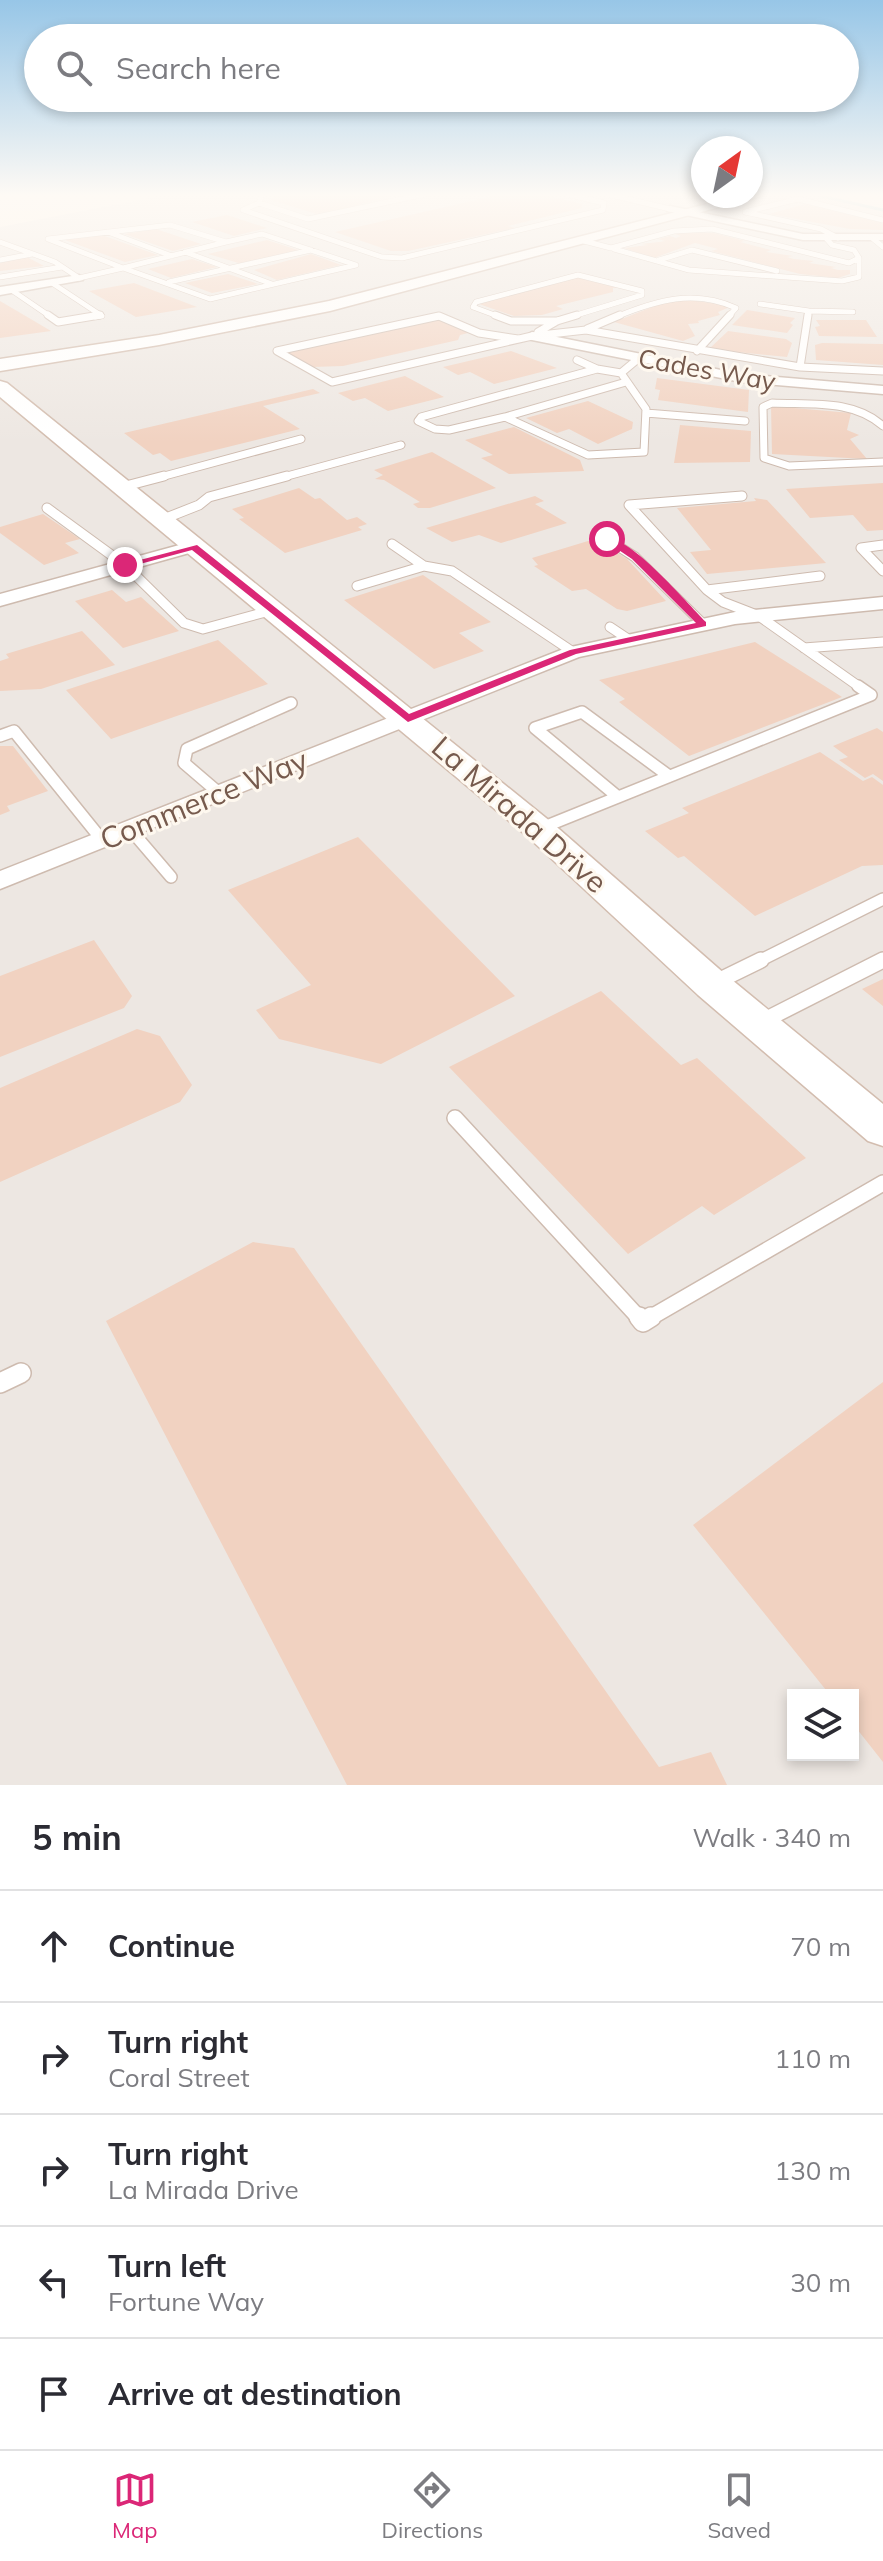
<!DOCTYPE html>
<meta charset="utf-8">
<style>
body{margin:0;font-family:Mulish,sans-serif;background:#f2f2f3;color:#2b2b33}
.controls{position:absolute;right:24px;bottom:24px;display:grid;overflow:hidden;border-radius:0px;box-shadow:0 4px 12px #0003}
.controls button{width:72px;height:72px;display:grid;place-items:center;padding:0;border:0;border-bottom:2px solid #e1e1e2;background:#fff;color:#2b2b33;font:40px sans-serif}
.compass{position:absolute;left:691px;top:136px;width:72px;height:72px;border-radius:50%;background:#fff;box-shadow:0 4px 12px #0003;rotate:33deg}
.stop{position:absolute;width:24px;height:24px;margin:-18px;border:6px solid #db2777;border-radius:50%;background:#fff}
.stop.end{background:#db2777;border-color:#fff;box-shadow:0 2px 8px #0008}
.list{margin:0;padding:0;list-style:none}
h2{display:flex;justify-content:space-between;align-items:center;height:104px;margin:0;padding:0 32px;font-size:34px}
h2 small{font-size:26px;font-weight:400;color:#7c7c81}
.list li{display:grid;grid-template-columns:52px 1fr auto;gap:24px;align-items:center;box-sizing:border-box;height:112px;padding:0 32px;border-top:2px solid #e1e1e2}
.list b{display:block;font-size:30px;white-space:nowrap}
.list p{margin:0;font-size:26px;white-space:nowrap;color:#7c7c81}
.list em{font-size:26px;font-style:normal;color:#7c7c81}
.icon{flex:none;width:44px;height:44px;fill:none;stroke:currentColor;stroke-width:2;stroke-linecap:round;stroke-linejoin:round}
.map{position:relative;flex:none;width:883px;height:1785px;overflow:hidden}
.search{position:absolute;background:#fff;box-shadow:0 4px 12px #0003;left:24px;right:24px;top:24px;height:88px;display:flex;align-items:center;gap:20px;box-sizing:border-box;padding:0 28px;border-radius:44px;color:#7c7c81;font-size:30px}
.sheet{height:664px;background:#fff}
nav{display:flex;justify-content:space-around;align-items:center;box-sizing:border-box;height:112px;border-top:2px solid #e1e1e2;background:#fff;font-size:22px;color:#7c7c81}
nav a{display:grid;justify-items:center;gap:4px}
nav .on{color:#db2777}
.map>svg:first-child{display:block}
</style>
<div class="map">
<svg width="883" height="1785" viewBox="0 0 883 1785">
<rect width="100%" height="100%" fill="#fcf4e9"/>
<path fill="#ede7e2" fill-rule="evenodd" d="M176,193H703V196L807,193L883,210V1785H0V227ZM793,1695H853V1755H793Z"/>
<g fill="none" stroke-linecap="round" stroke-linejoin="round">
<path stroke="#a4d1d7" stroke-width="3" d="M808,193L883,210"/>
</g>
<path fill="#f1d2c1" d="M282,193H400V194L320,215L271,200L273,195Z
M507,193H537L582,204V208L508,226L515,228L408,251H391L335,232Z
M805,204L883,223V230L850,229L769,214Z
M227,215L267,228L234,236L192,222Z
M156,229L201,244L173,251L124,234Z
M684,232L714,233L745,241L740,242L771,250L766,252L793,256L787,257L794,259L814,261L809,263L836,267L831,268L838,270H850V274L838,278L800,274L711,251L718,249L695,243L654,258L624,248L648,245L641,244L659,242L665,241L658,239L670,236L676,238L681,236L675,234Z
M99,234L158,255L125,262L65,240Z
M267,240L298,250L242,264L208,254Z
M311,254L341,265L277,280L254,270Z
M27,257L44,266L0,271V260Z
M192,259L217,267L171,278L148,269Z
M228,274L258,284L212,293L185,283Z
M582,276L619,287L613,288V292L556,306L563,309L542,315L514,316L479,304Z
M134,283L197,307L136,317L89,291Z
M675,298L732,306L718,312L720,315L698,321L699,323L688,324L695,336L683,341L614,322Z
M0,301L29,318L51,331L0,338Z
M747,310L795,318L790,323L793,325L787,333L732,325Z
M436,318L472,332L460,335L458,340L343,366L312,367L286,353Z
M816,320H866L877,337L819,336L815,327L820,326Z
M728,331L786,339L792,343L787,357L709,349Z
M822,343L883,344V365L816,360L815,345Z
M511,351L557,368L494,384L470,372L458,375L443,367Z
M405,376L444,397L388,411L365,398L353,401L338,393Z
M657,378L749,390L748,412L658,400L660,390L655,389Z
M313,389L320,393L263,406L300,429L171,461L160,453L153,455L124,433Z
M588,401L633,422L632,429L598,444L569,429L557,433L526,418Z
M771,406L851,413L847,430L859,435L850,439L867,459L772,454Z
M680,425L751,431L750,462L674,463Z
M514,427L580,460L584,471L509,474L481,458L493,455L465,440Z
M432,452L496,488L430,508H418L413,504L420,502L384,480L375,479L383,475L374,470Z
M883,483V530L867,531L853,515L810,518L786,489Z
M299,488L315,499L320,498L347,520L357,517L367,524L358,527L362,530L285,553L239,519L244,518L232,509Z
M535,496L544,501L535,504L567,523L501,543L479,535L452,542L426,528Z
M754,498L767,500L826,563L707,574L690,552L711,550L677,508L756,501Z
M43,514L80,539L65,543L79,553L44,565L0,533V527Z
M588,541H598L627,559L666,601L627,611L617,609L586,589L572,591L534,566L538,565L532,558Z
M423,575L491,622L459,633L484,651L434,669L344,600Z
M112,590L126,602L141,597L179,631L123,648L75,601Z
M82,631L115,665L41,689L0,691V661L9,658L6,654Z
M218,640L268,684L111,739L66,690Z
M755,642L842,697L689,756L619,702L625,699L599,680Z
M877,728L883,732V781L873,774L865,778L839,760L848,757L833,746Z
M0,746H13L48,791L7,806L10,811L0,815Z
M820,752L863,781L872,777L883,785V865L862,866L755,916L684,856L678,858L645,831L689,813L682,808Z
M358,837L515,996L381,1064L279,1039L256,1010L311,985L228,890Z
M94,940L132,996L124,1008L0,1057V976Z
M883,979V1006L862,989Z
M601,991L681,1065L697,1058L806,1158L714,1215L702,1206L628,1254L449,1067Z
M137,1029L160,1036L192,1085L180,1102L0,1182V1088Z
M253,1242L294,1248L659,1767L711,1752L727,1785H347L106,1321Z
M883,1382V1762L853,1724V1695H830L693,1525Z"/>
<g fill="none" stroke-linecap="round" stroke-linejoin="round">
<defs>
<path id="service-far5" d="M262,193L259,203L308,219L430,193
M603,193L670,209
M651,193H672
M259,203L243,210L382,257L402,258L603,210L604,203L562,193
M170,225L226,242L123,268L48,239Z
M108,232L172,256
M871,237L883,247
M838,238L821,229L745,212L798,199L883,220
M584,241L611,248L674,231L712,229L849,263L859,258L854,250L832,245L826,238
M0,242L55,262L79,278L123,268
M614,249L689,270L842,281L859,277V258
M185,252L272,284
M0,260L32,254
M659,260L692,250L777,271
M123,268L210,299L356,265L262,234L226,242
M0,277L62,267
M169,282L311,250
M52,283L102,316L95,317
M10,289L51,317
M760,304L809,311
M435,317H441
M500,317L473,307L476,302L578,275L642,291V295L570,317
M616,317C657,300 694,289 736,308L728,317
M808,317L809,311L853,312"/>
<path id="service-far4" d="M48,315L58,322L100,315
M495,315L511,321H557
M557,321L577,315
M587,329L620,315
M538,332L557,321
M518,339L479,333L439,316L277,351L332,382L532,336L586,330L800,367L808,315
M697,351L730,315
M577,360L597,369
M800,367L883,371
M597,369L621,373L646,409L644,452L588,455L505,417L449,430L435,429L418,421L421,417Z
M621,373L639,358
M646,413L745,421
M505,417L626,382
M883,426C853,399 810,405 772,403L763,407L764,458L789,466L883,462
M157,478L301,439
M280,478L401,445"/>
<path id="service-far3" d="M122,487L164,476
M47,508L125,565L184,623L203,629L273,610
M161,520L199,505L209,497L287,476
M607,539L635,557L703,624
M392,544L424,566
M883,545L861,548L883,571
M820,576L707,590L723,602L759,616L861,688
M357,586L424,566L452,571L573,652
M707,590L629,505L742,496
M610,627L628,639
M804,648L883,642"/>
<path id="service-far2" d="M0,736L14,731L102,840
M219,793L184,763L187,749L291,703
M618,797L535,728L582,712L669,776
M130,829L171,877
M539,829L871,695L858,686
M757,962L883,899
M880,962L883,960"/>
<path id="service-far1" d="M714,983L761,960
M761,1022L883,960
M455,1118L640,1319
M648,1319L883,1183"/>
<path id="service" d="M639,1317L643,1322L651,1317
M0,1383L21,1373"/>
<path id="minor" d="M670,206L803,234H883V240H803L667,211Z
M79,275L83,280L0,295V287Z
M532,332L741,374L883,386V394L741,382L527,339L526,336Z
M194,541L200,542V550L0,606V594Z
M883,597V609L735,624L579,657L0,889V871L566,648L735,612Z"/>
<path id="secondary" d="M751,193H772L330,311L159,345L0,371V359L159,335L329,301L738,196H751Z
M0,381L7,383L551,822L726,975L883,1104V1146L868,1141L698,995L527,836L0,397Z"/>
</defs>
<use href="#service-far5" stroke="#cebbaf" stroke-width="6"/>
<use href="#service-far4" stroke="#cebbaf" stroke-width="9"/>
<use href="#service-far3" stroke="#cebbaf" stroke-width="11"/>
<use href="#service-far2" stroke="#cebbaf" stroke-width="14"/>
<use href="#service-far1" stroke="#cebbaf" stroke-width="18"/>
<use href="#service" stroke="#cebbaf" stroke-width="22"/>
<use href="#minor" stroke="#cebbaf" stroke-width="3"/>
<use href="#secondary" stroke="#d3bdaf" stroke-width="3"/>
<use href="#service-far5" stroke="#fff" stroke-width="5"/>
<use href="#service-far4" stroke="#fff" stroke-width="7"/>
<use href="#service-far3" stroke="#fff" stroke-width="9"/>
<use href="#service-far2" stroke="#fff" stroke-width="11"/>
<use href="#service-far1" stroke="#fff" stroke-width="15"/>
<use href="#service" stroke="#fff" stroke-width="19"/>
<use href="#minor" fill="#fff" fill-rule="evenodd"/>
<use href="#secondary" fill="#fff" fill-rule="evenodd"/>
</g>
<linearGradient id="sky" x2="0" y2="1"><stop stop-color="#97c6e7"/><stop offset="0.44" stop-color="#fefaf5"/><stop offset="1" stop-color="#fefaf5" stop-opacity="0"/></linearGradient>
<rect width="883" height="443" fill="url(#sky)"/>
<path fill="#db2777" d="M604,537C632,537 685,601 706,622V626L576,654L408,722L192,550L125,568L121,565L197,545L409,714L570,650L696,623L632,559L604,540Z"/>
<g text-anchor="middle" stroke-width="6" stroke-linejoin="round" paint-order="stroke">
<g font-size="26" fill="#765a4d" stroke="#fef8ef">
<text transform="translate(707 370) rotate(10)" y="9">Cades Way</text>
</g>
<g font-size="30" fill="#765a4d" stroke="#fef8ef">
<text transform="translate(204 800) rotate(-22)" y="10">Commerce Way</text>
<text transform="translate(519 815) rotate(41)" y="10">La Mirada Drive</text>
</g>
</g>
</svg>
<div class="controls">
<button><svg class="icon" aria-label="layers" viewBox="0 0 24 24"><path d="M12 4l9 5-9 5-9-5zM3 14l9 5 9-5"/></svg></button>
</div>
<svg class="compass" viewBox="-18 -18 36 36"><path d="M0-13l5 13h-10z" fill="#e53935"/><path d="M0 13l5-13h-10z" fill="#7c7c81"/></svg>
<div class="stop" style="left:607px;top:539px"></div>
<div class="stop end" style="left:125px;top:565px"></div>
<div class="search"><svg class="icon" aria-label="search" viewBox="0 0 24 24"><circle cx="10" cy="10" r="6"/><path d="M15 15l6 6"/></svg>Search here</div>
</div>
<section class="sheet">
<h2>5 min<small>Walk · 340 m</small></h2>
<ul class="list">
<li><svg class="icon" aria-label="ahead" viewBox="0 0 24 24"><path d="M12 20V5M6 11l6-6 6 6"/></svg><div><b>Continue</b></div><em>70 m</em></li>
<li><svg class="icon" aria-label="right" viewBox="0 0 24 24"><path d="M7 20v-9h11M14 6l5 5-5 5"/></svg><div><b>Turn right</b><p>Coral Street</p></div><em>110 m</em></li>
<li><svg class="icon" aria-label="right" viewBox="0 0 24 24"><path d="M7 20v-9h11M14 6l5 5-5 5"/></svg><div><b>Turn right</b><p>La Mirada Drive</p></div><em>130 m</em></li>
<li><svg class="icon" aria-label="left" viewBox="0 0 24 24"><path d="M17 20v-9H6M10 6l-5 5 5 5"/></svg><div><b>Turn left</b><p>Fortune Way</p></div><em>30 m</em></li>
<li><svg class="icon" aria-label="arrive" viewBox="0 0 24 24"><path d="M6 21V4h12l-3 4 3 4H6"/></svg><div><b>Arrive at destination</b></div></li>
</ul>
</section>
<nav>
<a class="on"><svg class="icon" aria-label="map" viewBox="0 0 24 24"><path d="M3 6l6-2 6 2 6-2v14l-6 2-6-2-6 2zM9 4v14M15 6v14"/></svg>Map</a>
<a><svg class="icon" aria-label="directions" viewBox="0 0 24 24"><path d="M12 3l9 9-9 9-9-9zM9 14v-3h6M13 9l2 2-2 2"/></svg>Directions</a>
<a><svg class="icon" aria-label="saved" viewBox="0 0 24 24"><path d="M7 4h10v16l-5-4-5 4z"/></svg>Saved</a>
</nav>
